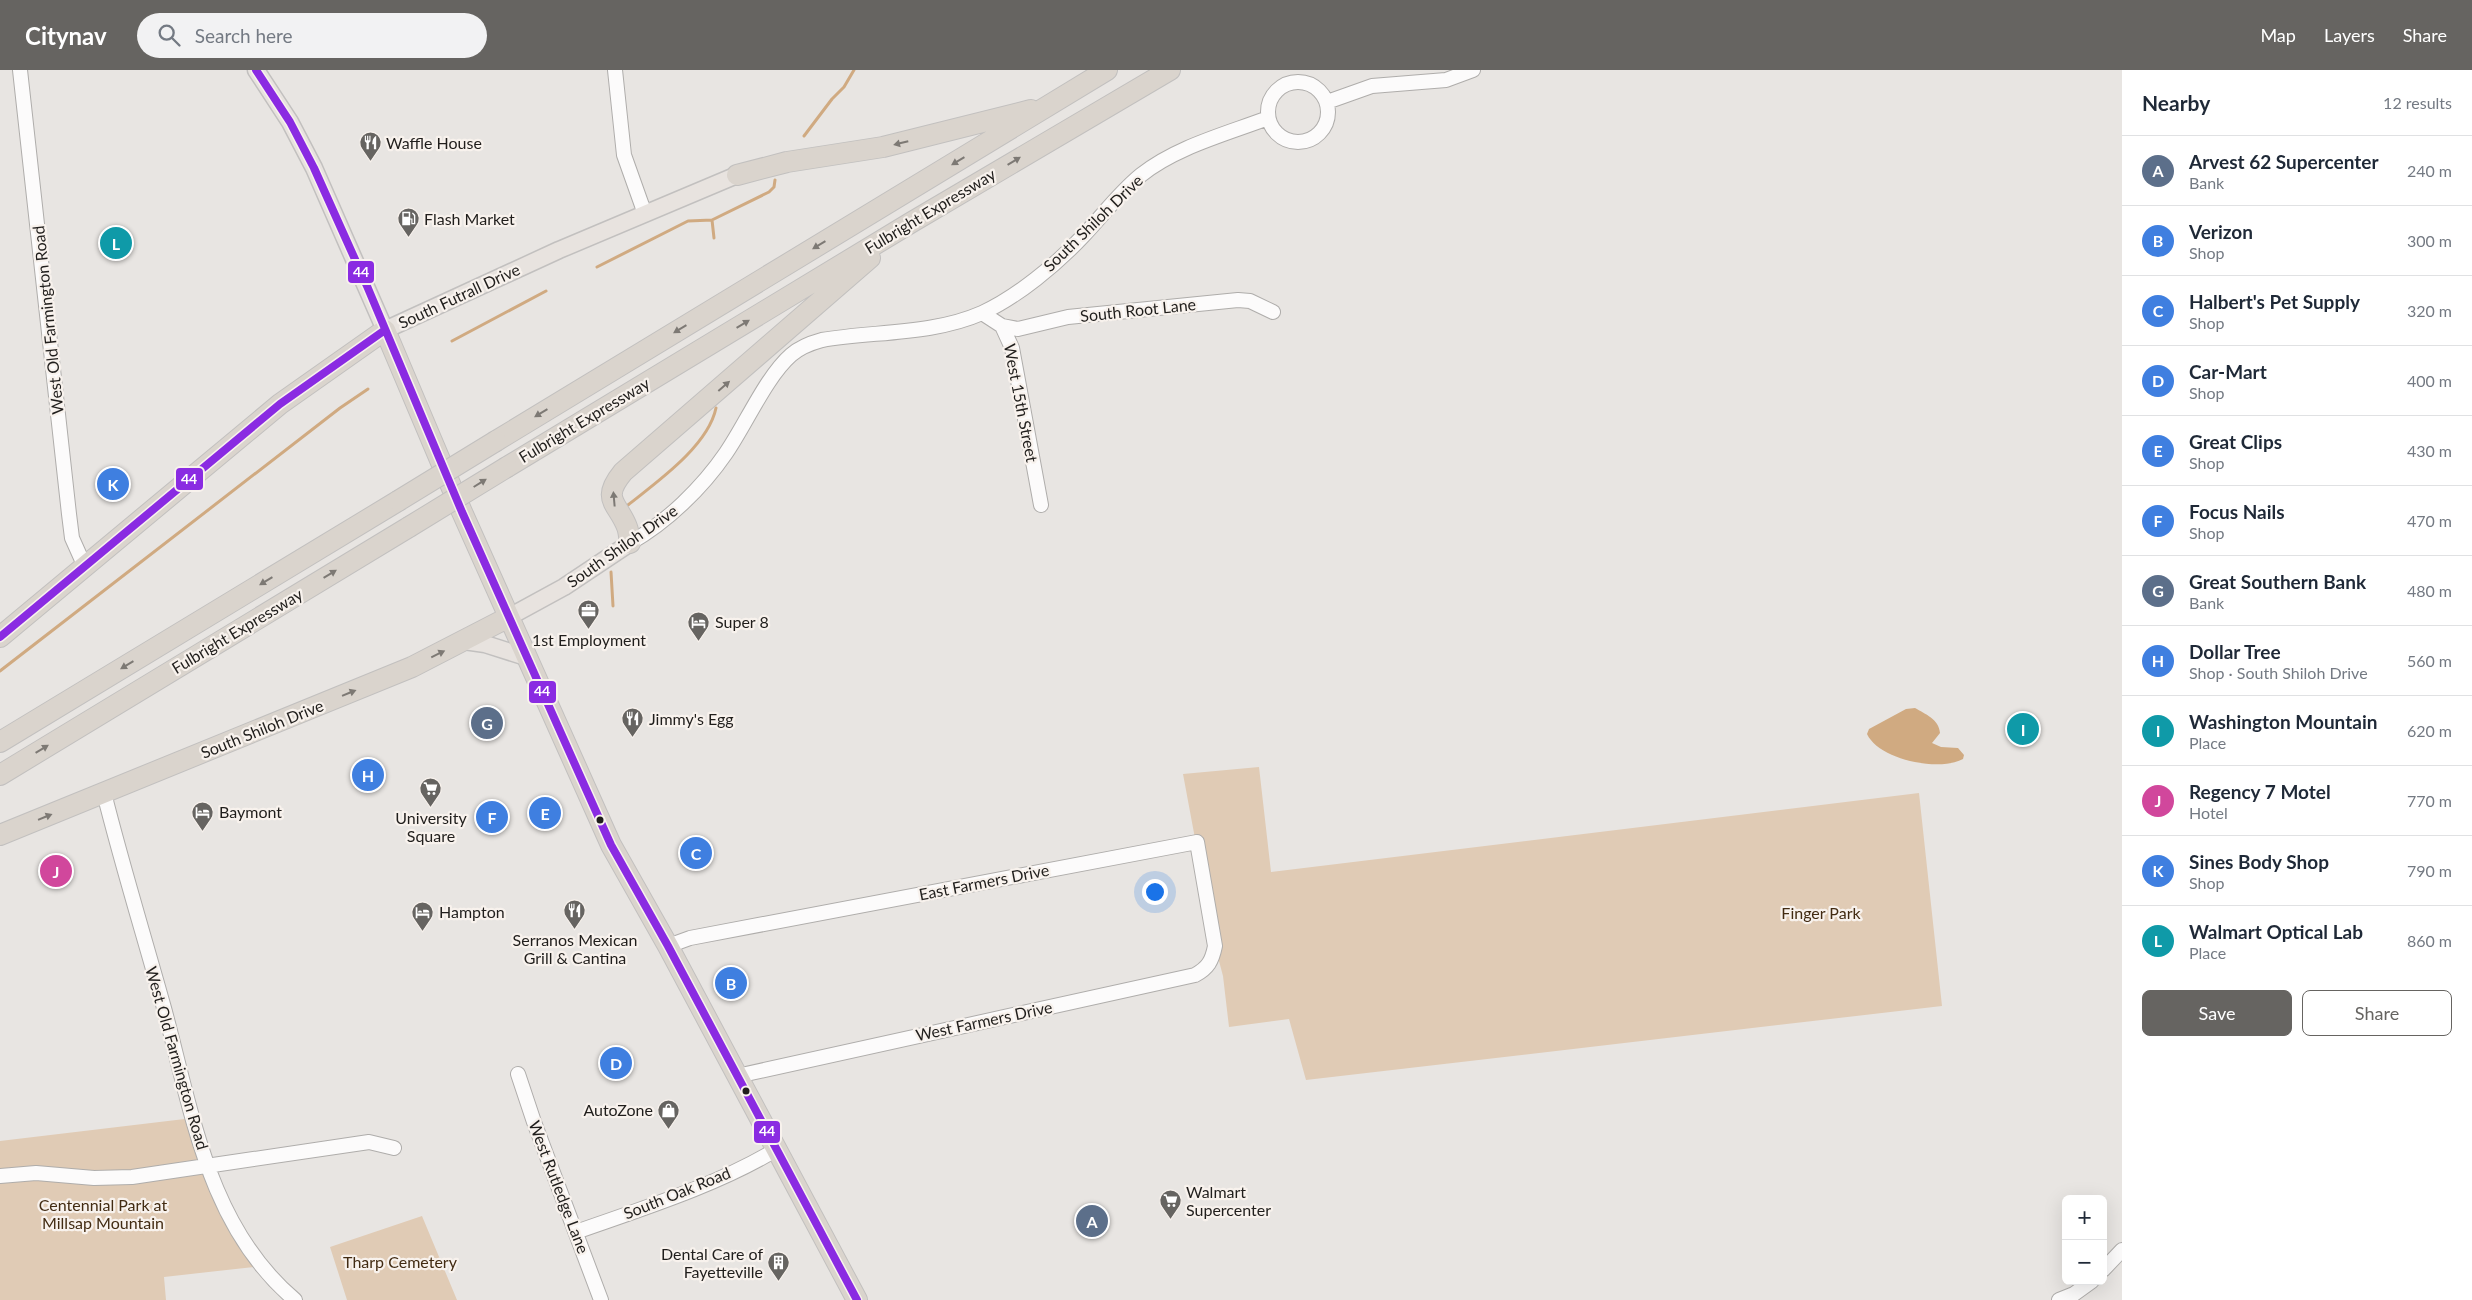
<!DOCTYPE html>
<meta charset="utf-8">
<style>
body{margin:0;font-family:Lato,sans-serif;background:#f2f2f3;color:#1f2937}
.controls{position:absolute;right:15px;bottom:15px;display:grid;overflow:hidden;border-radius:8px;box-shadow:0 5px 20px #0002}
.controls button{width:45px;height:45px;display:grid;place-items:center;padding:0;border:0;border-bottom:1px solid #e0e1e3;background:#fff;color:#1f2937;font:25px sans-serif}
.you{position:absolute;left:1154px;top:821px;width:18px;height:18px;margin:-12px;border:4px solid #fff;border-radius:50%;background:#1a73e8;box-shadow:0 0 0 8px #1a73e833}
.badge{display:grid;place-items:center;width:32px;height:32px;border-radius:50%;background:#666461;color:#fff;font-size:16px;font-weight:700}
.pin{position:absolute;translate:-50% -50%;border:2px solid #fff;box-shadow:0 1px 5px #0006}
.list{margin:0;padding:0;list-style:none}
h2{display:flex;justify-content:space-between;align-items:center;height:65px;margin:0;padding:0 20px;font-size:21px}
h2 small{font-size:16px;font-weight:400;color:#747a83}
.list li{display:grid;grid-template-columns:32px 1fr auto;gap:15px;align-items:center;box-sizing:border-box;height:70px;padding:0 20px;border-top:1px solid #e0e1e3}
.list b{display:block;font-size:19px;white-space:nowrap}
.list p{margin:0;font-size:16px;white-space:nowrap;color:#747a83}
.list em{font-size:16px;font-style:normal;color:#747a83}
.actions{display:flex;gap:10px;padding:15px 20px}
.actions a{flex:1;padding:11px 0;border:1px solid #666461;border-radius:8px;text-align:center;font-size:18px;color:#666461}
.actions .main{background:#666461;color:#fff}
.icon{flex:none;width:28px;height:28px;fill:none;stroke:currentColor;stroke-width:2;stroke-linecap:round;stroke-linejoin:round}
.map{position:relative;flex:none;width:2122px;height:1230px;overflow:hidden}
header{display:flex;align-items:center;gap:30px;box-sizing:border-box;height:70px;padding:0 25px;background:#666461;color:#fff}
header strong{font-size:24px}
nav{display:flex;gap:28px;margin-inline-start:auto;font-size:18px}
.search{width:350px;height:45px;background:#f2f2f3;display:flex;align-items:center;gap:12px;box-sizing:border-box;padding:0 18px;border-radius:28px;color:#747a83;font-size:19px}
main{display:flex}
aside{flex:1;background:#fff}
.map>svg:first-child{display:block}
</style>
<header>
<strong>Citynav</strong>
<div class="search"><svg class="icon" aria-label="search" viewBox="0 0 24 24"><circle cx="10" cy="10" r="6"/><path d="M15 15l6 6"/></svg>Search here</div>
<nav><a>Map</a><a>Layers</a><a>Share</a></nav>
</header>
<main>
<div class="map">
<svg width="2122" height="1230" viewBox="0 0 2122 1230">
<rect width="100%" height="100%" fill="#e8e5e2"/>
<path fill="#e0cbb5" d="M1259,697L1271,802L1919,723L1942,936L1306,1010L1289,949L1229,957L1223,906L1215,876L1183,704Z
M193,1048L207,1096L262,1196L164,1207L166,1230H0V1071Z
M422,1146L457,1230H347L330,1177Z"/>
<path fill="#d0aa81" d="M1915,638C1925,644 1939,649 1940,663L1932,673L1941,677L1958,678L1964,685L1963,689C1940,702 1879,690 1867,664L1869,659L1906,639Z"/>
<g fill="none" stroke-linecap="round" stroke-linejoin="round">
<path stroke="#d0aa81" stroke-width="3" d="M804,66L832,29L844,17L854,0
M712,150L714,168
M597,197L688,151L712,150L769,122L774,117L775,110
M452,271L546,221
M628,435C658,411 708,376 716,338
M611,502L613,536
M0,601L340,338L368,319"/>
<defs>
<path id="minor" d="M20,0L69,444L72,468L85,497
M615,0L624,85L645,144
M1268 42a30 30 0 1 1 60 0a30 30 0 1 1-60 0Z
M1327,32L1372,16L1446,10L1473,0
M982,243L1002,256L1012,278L1041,435
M1002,256L1018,259L1068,247L1238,230L1250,231L1273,242
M630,473C667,452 702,418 726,383C746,354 766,307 791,285C800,277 811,273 822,270C874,261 932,265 982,243C1017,227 1057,194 1084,165C1103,145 1119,123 1141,105C1176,77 1226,64 1268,48
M104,723C122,795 144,866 164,938C192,1041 208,1157 295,1230
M668,876L690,868L1197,772L1215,876C1212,891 1208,898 1195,905L737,1006
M518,1004L534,1052L601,1230
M0,1106L36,1103L94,1108L132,1107L369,1072L394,1078
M576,1162C641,1139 718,1115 777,1079
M2103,1200L2122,1180
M2059,1230L2074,1224L2092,1211"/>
<path id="major" d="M256,0L290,52L314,98L385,260L559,180L737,105
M509,547L564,517L630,473
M464,571L485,574L526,587"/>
<path id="highway" d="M737,105L787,92L883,77L1031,40
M496,371L1107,0
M507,397L912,152L1170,0
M630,473C629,468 629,462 627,457C618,433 600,430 623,402L870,188
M0,567L280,334L385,260L462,442L611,775L668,876L857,1230
M0,672L398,431
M0,705L409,457
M0,765L412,597L509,547"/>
</defs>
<use href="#minor" stroke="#afadab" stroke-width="16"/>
<use href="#major" stroke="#c2c0bf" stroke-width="19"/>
<use href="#highway" stroke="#c2c0bf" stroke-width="22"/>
<use href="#minor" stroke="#fcfbfb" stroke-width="14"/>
<use href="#major" stroke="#e8e3df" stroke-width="16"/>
<use href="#highway" stroke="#dad4cd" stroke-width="20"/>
<defs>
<path id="highway-bridge" d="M398,431L496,371
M409,457L507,397"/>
</defs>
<use href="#highway-bridge" stroke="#c2c0bf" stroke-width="22" stroke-linecap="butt"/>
<use href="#highway-bridge" stroke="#dad4cd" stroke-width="20"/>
<defs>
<path id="bus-1" d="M256,0L290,52L314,98L367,216L462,442L611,775L668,876L857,1230
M0,567L280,334L385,260"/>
</defs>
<use href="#bus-1" stroke="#f8f2ed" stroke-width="11"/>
<use href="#bus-1" stroke="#8a2be2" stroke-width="8"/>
</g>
<defs><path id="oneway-solid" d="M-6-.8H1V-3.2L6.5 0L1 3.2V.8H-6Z" transform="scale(1.25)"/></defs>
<g fill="#7d7974">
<use href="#oneway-solid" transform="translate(901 73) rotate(166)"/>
<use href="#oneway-solid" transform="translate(958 91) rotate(149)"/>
<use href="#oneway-solid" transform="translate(1014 91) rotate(-31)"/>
<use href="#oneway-solid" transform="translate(819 175) rotate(149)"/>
<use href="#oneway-solid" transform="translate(743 254) rotate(-31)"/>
<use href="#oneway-solid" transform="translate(680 259) rotate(149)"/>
<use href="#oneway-solid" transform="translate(724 316) rotate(-41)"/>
<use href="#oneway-solid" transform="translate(541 343) rotate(149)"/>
<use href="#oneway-solid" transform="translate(480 413) rotate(-32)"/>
<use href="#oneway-solid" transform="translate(614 429) rotate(-95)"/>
<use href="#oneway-solid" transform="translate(330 504) rotate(-31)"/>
<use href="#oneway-solid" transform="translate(266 511) rotate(149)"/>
<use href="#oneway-solid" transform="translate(438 584) rotate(-26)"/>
<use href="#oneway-solid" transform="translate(127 595) rotate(149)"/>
<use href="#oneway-solid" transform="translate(349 623) rotate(-22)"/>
<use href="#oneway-solid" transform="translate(42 679) rotate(-31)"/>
<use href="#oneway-solid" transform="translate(45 747) rotate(-22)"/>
</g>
<defs>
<symbol id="restaurant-pin" viewBox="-11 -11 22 30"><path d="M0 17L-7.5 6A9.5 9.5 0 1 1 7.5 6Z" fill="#666461" stroke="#f8f2ed"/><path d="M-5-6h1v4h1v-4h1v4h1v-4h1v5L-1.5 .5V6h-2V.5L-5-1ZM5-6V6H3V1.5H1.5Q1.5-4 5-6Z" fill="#fff"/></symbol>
<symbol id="fuel-pin" viewBox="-11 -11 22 30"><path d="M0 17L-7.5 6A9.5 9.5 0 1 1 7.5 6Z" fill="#666461" stroke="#f8f2ed"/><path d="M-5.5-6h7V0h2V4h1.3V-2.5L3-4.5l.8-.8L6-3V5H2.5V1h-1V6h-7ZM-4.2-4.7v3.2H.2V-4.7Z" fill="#fff"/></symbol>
<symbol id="office-pin" viewBox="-11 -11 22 30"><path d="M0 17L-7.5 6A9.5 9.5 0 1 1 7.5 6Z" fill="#666461" stroke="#f8f2ed"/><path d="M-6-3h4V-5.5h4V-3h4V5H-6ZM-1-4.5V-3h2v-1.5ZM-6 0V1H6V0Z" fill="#fff"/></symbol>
<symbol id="hotel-pin" viewBox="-11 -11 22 30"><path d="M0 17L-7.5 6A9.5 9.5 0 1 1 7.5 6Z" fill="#666461" stroke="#f8f2ed"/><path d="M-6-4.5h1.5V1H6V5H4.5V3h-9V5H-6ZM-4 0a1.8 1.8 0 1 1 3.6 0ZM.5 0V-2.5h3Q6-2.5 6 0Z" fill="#fff"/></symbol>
<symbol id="supermarket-pin" viewBox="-11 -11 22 30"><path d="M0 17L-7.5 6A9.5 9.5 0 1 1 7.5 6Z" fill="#666461" stroke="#f8f2ed"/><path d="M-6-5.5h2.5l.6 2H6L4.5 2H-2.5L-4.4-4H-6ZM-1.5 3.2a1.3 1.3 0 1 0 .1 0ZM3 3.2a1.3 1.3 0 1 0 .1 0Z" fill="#fff"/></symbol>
<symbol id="shop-pin" viewBox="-11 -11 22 30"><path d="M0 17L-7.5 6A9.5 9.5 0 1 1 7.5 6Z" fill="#666461" stroke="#f8f2ed"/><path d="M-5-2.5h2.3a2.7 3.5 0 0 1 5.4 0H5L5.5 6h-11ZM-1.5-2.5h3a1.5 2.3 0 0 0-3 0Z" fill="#fff"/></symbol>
<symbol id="building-pin" viewBox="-11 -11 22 30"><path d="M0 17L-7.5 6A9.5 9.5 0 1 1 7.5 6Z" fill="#666461" stroke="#f8f2ed"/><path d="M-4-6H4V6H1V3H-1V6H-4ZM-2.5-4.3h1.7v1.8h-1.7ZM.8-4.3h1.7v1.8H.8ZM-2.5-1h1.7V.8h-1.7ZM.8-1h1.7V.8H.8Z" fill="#fff"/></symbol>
</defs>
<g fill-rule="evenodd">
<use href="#restaurant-pin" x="358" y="60" width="25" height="34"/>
<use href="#fuel-pin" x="396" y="136" width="25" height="34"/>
<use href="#office-pin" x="576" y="528" width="25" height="34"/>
<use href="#hotel-pin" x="686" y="540" width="25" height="34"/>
<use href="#restaurant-pin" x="620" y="636" width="25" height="34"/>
<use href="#supermarket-pin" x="418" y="706" width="25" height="34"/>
<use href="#hotel-pin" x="190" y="730" width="25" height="34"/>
<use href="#restaurant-pin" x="562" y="828" width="25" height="34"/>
<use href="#hotel-pin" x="410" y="830" width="25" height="34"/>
<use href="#shop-pin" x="656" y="1028" width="25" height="34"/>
<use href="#supermarket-pin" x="1158" y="1118" width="25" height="34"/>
<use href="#building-pin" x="766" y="1180" width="25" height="34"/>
</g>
<g fill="#201e1c" stroke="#f8f2ed" stroke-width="2">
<circle cx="600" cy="750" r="4.5"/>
<circle cx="746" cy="1021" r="4.5"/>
</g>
<g text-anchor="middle" stroke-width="4.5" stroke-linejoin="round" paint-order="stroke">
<g font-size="16" fill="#201e1c" stroke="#f8f2ed" text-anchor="start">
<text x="386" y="79">Waffle House</text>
<text x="424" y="155">Flash Market</text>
<text x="715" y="558">Super 8</text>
<text x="589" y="576" text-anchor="middle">1st Employment</text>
<text x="649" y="655">Jimmy's Egg</text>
<text x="219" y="748">Baymont</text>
<text x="431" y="754" text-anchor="middle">University<tspan x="431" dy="18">Square</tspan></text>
<text x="439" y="848">Hampton</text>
<text x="575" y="876" text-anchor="middle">Serranos Mexican<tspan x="575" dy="18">Grill &amp; Cantina</tspan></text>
<text x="653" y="1046" text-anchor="end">AutoZone</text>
<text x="1186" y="1128">Walmart<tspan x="1186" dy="18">Supercenter</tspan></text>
<text x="763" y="1190" text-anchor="end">Dental Care of<tspan x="763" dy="18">Fayetteville</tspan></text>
</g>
<g font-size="16" fill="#201e1c" stroke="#f8f2ed">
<text transform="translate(930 141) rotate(-31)" y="6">Fulbright Expressway</text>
<text transform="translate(1093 153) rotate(-44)" y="6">South Shiloh Drive</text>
<text transform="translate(459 226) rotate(-25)" y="6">South Futrall Drive</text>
<text transform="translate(1138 240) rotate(-6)" y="6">South Root Lane</text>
<text transform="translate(48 250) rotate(-96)" y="6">West Old Farmington Road</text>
<text transform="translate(1021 333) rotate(79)" y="6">West 15th Street</text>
<text transform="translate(584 350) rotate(-31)" y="6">Fulbright Expressway</text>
<text transform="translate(622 476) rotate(-35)" y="6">South Shiloh Drive</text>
<text transform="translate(237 561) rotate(-31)" y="6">Fulbright Expressway</text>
<text transform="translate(262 659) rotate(-22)" y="6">South Shiloh Drive</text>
<text transform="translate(984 812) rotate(-11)" y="6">East Farmers Drive</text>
<text transform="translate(984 951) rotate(-12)" y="6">West Farmers Drive</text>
<text transform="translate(177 988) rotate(74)" y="6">West Old Farmington Road</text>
<text transform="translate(559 1117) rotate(69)" y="6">West Rutledge Lane</text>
<text transform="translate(677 1123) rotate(-22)" y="6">South Oak Road</text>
</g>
<g font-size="16" fill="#422b12" stroke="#f8f2ed">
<text x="1821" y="849">Finger Park</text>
<text x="103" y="1141">Centennial Park at<tspan x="103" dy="18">Millsap Mountain</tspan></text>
<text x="400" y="1198">Tharp Cemetery</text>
</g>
</g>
<g stroke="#f8f2ed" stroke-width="2">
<rect x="347" y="190" width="28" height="24" rx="5" fill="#8a2be2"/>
<rect x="175" y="397" width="29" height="24" rx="5" fill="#8a2be2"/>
<rect x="528" y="610" width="29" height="24" rx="5" fill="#8a2be2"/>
<rect x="753" y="1050" width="28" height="24" rx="5" fill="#8a2be2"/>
</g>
<g font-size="14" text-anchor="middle" font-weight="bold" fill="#fff">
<text x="361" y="207">44</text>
<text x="189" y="414">44</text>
<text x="542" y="626">44</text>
<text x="767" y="1066">44</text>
</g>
</svg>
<div class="controls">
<button>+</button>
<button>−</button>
</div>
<div class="you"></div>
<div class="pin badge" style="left:1092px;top:1151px;background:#5c6f8a">A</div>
<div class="pin badge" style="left:731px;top:913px;background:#3f7fe0">B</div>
<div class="pin badge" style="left:696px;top:783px;background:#3f7fe0">C</div>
<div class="pin badge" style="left:616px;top:993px;background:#3f7fe0">D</div>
<div class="pin badge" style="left:545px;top:743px;background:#3f7fe0">E</div>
<div class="pin badge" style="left:492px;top:747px;background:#3f7fe0">F</div>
<div class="pin badge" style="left:487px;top:653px;background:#5c6f8a">G</div>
<div class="pin badge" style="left:368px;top:705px;background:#3f7fe0">H</div>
<div class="pin badge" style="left:2023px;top:659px;background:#0f9aa8">I</div>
<div class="pin badge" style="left:56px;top:801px;background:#d1479c">J</div>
<div class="pin badge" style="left:113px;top:414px;background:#3f7fe0">K</div>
<div class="pin badge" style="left:116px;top:173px;background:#0f9aa8">L</div>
</div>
<aside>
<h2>Nearby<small>12 results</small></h2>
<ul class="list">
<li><span class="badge" style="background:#5c6f8a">A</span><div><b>Arvest 62 Supercenter</b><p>Bank</p></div><em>240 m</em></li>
<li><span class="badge" style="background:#3f7fe0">B</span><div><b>Verizon</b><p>Shop</p></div><em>300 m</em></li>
<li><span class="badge" style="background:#3f7fe0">C</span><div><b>Halbert's Pet Supply</b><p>Shop</p></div><em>320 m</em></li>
<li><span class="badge" style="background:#3f7fe0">D</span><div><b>Car-Mart</b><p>Shop</p></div><em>400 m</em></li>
<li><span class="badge" style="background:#3f7fe0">E</span><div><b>Great Clips</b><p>Shop</p></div><em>430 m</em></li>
<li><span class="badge" style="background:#3f7fe0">F</span><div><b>Focus Nails</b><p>Shop</p></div><em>470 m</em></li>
<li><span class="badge" style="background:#5c6f8a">G</span><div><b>Great Southern Bank</b><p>Bank</p></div><em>480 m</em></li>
<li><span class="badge" style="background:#3f7fe0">H</span><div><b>Dollar Tree</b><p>Shop · South Shiloh Drive</p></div><em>560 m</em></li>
<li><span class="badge" style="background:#0f9aa8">I</span><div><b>Washington Mountain</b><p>Place</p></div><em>620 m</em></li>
<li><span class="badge" style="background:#d1479c">J</span><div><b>Regency 7 Motel</b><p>Hotel</p></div><em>770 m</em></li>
<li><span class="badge" style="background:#3f7fe0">K</span><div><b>Sines Body Shop</b><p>Shop</p></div><em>790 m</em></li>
<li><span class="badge" style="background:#0f9aa8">L</span><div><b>Walmart Optical Lab</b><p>Place</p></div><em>860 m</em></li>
</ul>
<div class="actions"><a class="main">Save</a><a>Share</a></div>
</aside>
</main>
